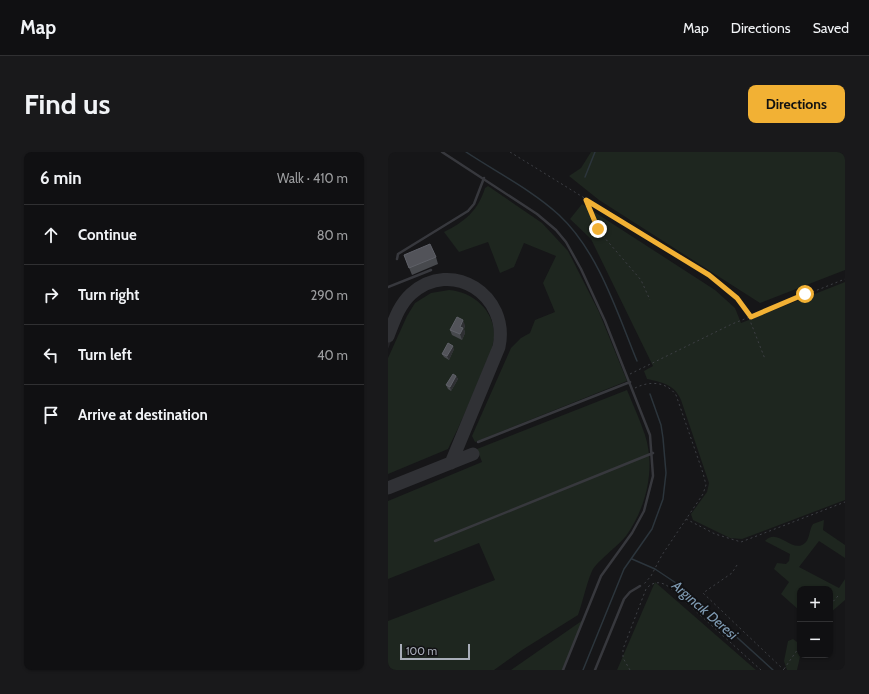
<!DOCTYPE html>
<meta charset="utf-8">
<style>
body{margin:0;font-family:Cabin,sans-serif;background:#19191b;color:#f1f3f6}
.controls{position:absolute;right:12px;bottom:12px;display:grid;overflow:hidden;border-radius:8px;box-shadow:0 1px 3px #0004}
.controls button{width:36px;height:36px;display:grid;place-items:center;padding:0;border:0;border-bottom:1px solid #303032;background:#101012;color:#f1f3f6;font:20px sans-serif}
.scale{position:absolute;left:12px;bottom:10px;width:70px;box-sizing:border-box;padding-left:4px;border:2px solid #a8adb8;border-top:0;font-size:11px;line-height:14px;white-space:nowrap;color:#a8adb8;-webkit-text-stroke:3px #111113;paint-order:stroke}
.stop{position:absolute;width:12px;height:12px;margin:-9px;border:3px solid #f2b134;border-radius:50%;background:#fff}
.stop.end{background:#f2b134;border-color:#fff;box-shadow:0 1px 4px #0008}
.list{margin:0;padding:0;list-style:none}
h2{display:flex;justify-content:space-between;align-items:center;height:52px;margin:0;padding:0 16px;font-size:17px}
h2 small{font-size:13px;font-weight:400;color:#9c9d9f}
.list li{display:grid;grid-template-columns:26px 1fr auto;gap:12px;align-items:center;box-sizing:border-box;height:60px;padding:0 16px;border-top:1px solid #303032}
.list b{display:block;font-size:15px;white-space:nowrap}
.list em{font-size:13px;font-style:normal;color:#9c9d9f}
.icon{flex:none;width:22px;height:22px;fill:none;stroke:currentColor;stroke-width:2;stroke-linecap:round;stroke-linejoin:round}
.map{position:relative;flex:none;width:457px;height:518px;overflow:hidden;border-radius:8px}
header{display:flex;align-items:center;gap:24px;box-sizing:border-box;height:56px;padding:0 20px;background:#101012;border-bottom:1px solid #303032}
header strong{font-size:19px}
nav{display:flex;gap:22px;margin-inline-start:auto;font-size:14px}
.intro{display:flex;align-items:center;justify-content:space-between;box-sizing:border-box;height:96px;padding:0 24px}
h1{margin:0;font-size:28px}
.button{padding:10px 18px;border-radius:8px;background:#f2b134;color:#111;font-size:14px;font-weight:700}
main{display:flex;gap:24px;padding:0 24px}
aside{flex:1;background:#101012;border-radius:8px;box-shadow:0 1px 3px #0004}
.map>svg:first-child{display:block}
</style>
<header>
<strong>Map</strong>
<nav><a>Map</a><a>Directions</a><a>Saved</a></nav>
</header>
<div class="intro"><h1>Find us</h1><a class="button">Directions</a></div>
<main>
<aside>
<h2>6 min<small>Walk · 410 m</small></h2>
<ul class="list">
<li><svg class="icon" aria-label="ahead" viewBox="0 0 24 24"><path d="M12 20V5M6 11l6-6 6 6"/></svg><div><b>Continue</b></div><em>80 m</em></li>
<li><svg class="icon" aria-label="right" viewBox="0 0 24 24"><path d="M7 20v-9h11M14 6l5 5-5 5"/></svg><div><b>Turn right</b></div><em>290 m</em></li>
<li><svg class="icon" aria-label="left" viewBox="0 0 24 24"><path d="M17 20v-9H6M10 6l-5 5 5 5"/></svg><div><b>Turn left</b></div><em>40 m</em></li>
<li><svg class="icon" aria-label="arrive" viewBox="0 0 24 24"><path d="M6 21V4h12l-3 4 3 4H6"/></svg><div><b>Arrive at destination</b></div></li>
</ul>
</aside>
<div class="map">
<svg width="457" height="518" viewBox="0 0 457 518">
<rect width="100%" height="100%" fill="#161618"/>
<path fill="#222225" d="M14,162L0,197V168Z"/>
<path fill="#1e261f" d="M203,0H457V118L372,151L211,48L181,24L193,16Z
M100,34L154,71L180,99L211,160L239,229L87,290L84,284L123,196L133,186L142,181L147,168L167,160L155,131L168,104L136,91L126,115L112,121L100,90L71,100L56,80C76,70 90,59 97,36Z
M194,52L327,138L347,156L353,171L457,130V348L354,387L342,386L305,368L303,362L319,340L321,331L293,248C287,233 274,230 259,227L256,219L265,214L203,87L182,67Z
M61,138C86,140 108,160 106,186C105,197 99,208 95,218C84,245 73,271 60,297L0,322V206L19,164L27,151L43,141Z
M239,238C245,253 252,268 257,283C268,317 258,356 238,384C229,395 209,409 204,419C198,433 195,449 190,463L134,498L106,518H0V469L107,428L91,391L0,427V349L94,310L89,297Z
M436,368L435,378L457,393V406L431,389L411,415L451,436L457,427V448L442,461V437H412V459L393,442L401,430L386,417L389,411L398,412L401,409L402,402L377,389C390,374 405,404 418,390C422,385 421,378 425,372Z
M267,430L368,518H229Z
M195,468L174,518H123Z
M405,487L409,490L412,505L409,518H399L396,509L400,489Z"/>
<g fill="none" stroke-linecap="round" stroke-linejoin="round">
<path stroke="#2c353c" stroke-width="1.5" d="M78,0C108,20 144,38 171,63C210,99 229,160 249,209
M197,25L207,0
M244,407L267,417L291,433L385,518
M195,518L236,417L264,377L275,347L278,321L275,286L273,273L262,242"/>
<path stroke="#303135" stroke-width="13" d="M0,184C6,169 11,153 23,142C64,105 122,144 111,195L63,311
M0,336L85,302"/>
<path stroke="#3d3f44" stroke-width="1" stroke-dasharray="2 3" stroke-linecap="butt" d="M122,0L321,123L349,145L363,165
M198,48L209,77L253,128L262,148
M361,166L377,207
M242,222L344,172L457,127
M247,236C261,229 278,229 288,243L315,321L318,333L315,342L274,403L263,424L256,432
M298,367L327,382L353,390L457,350
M349,413L344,421L315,441L396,518
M442,453L450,444
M396,517L412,494
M242,518L235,506V497L258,437C265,429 273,429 281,435L373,518"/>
<path stroke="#37383d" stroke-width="2.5" d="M54,0L149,62L168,78L178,90L193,117L217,169L262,283L265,324L256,359L244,381L213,424L175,518
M9,107L10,102L80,59L86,52L96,26
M0,135L43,118
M90,290L242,230
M47,389L265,301
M207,518L236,447L242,440L252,434"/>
</g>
<path fill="#47494d" d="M16,103L48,105L50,112L24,123Z
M77,173L76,177L77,181L74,188L64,183L62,178Z
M66,197L61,208L56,205L54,202Z
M68,224L70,227L63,239L60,237L58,233Z"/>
<path fill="#2f3033" d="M75,168L77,173L76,177L77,181L74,188L72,182V175Z
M65,194L66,197L61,208L59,204Z
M68,224L70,227L63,239L62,235Z"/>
<path fill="#525359" stroke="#5f6168" d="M42,92L48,105L21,116L16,103Z
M69,165L75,168L72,175L75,176L72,182L62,178Z
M60,191L65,194L59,204L54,202Z
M65,222L68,224L62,235L58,233Z"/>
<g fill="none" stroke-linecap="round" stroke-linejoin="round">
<path stroke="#f2b134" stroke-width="5" d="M210,77L198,48L321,123L349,146L363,165L417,142"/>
</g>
<g text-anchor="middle" stroke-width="4" stroke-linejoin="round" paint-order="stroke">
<g font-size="14" font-style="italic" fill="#7f9bb3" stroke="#111113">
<text transform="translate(317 458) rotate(41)" y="5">Argıncık Deresi</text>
</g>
</g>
</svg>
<div class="controls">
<button>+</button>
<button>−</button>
</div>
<div class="scale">100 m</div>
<div class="stop" style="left:417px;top:142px"></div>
<div class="stop end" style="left:210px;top:77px"></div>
</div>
</main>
